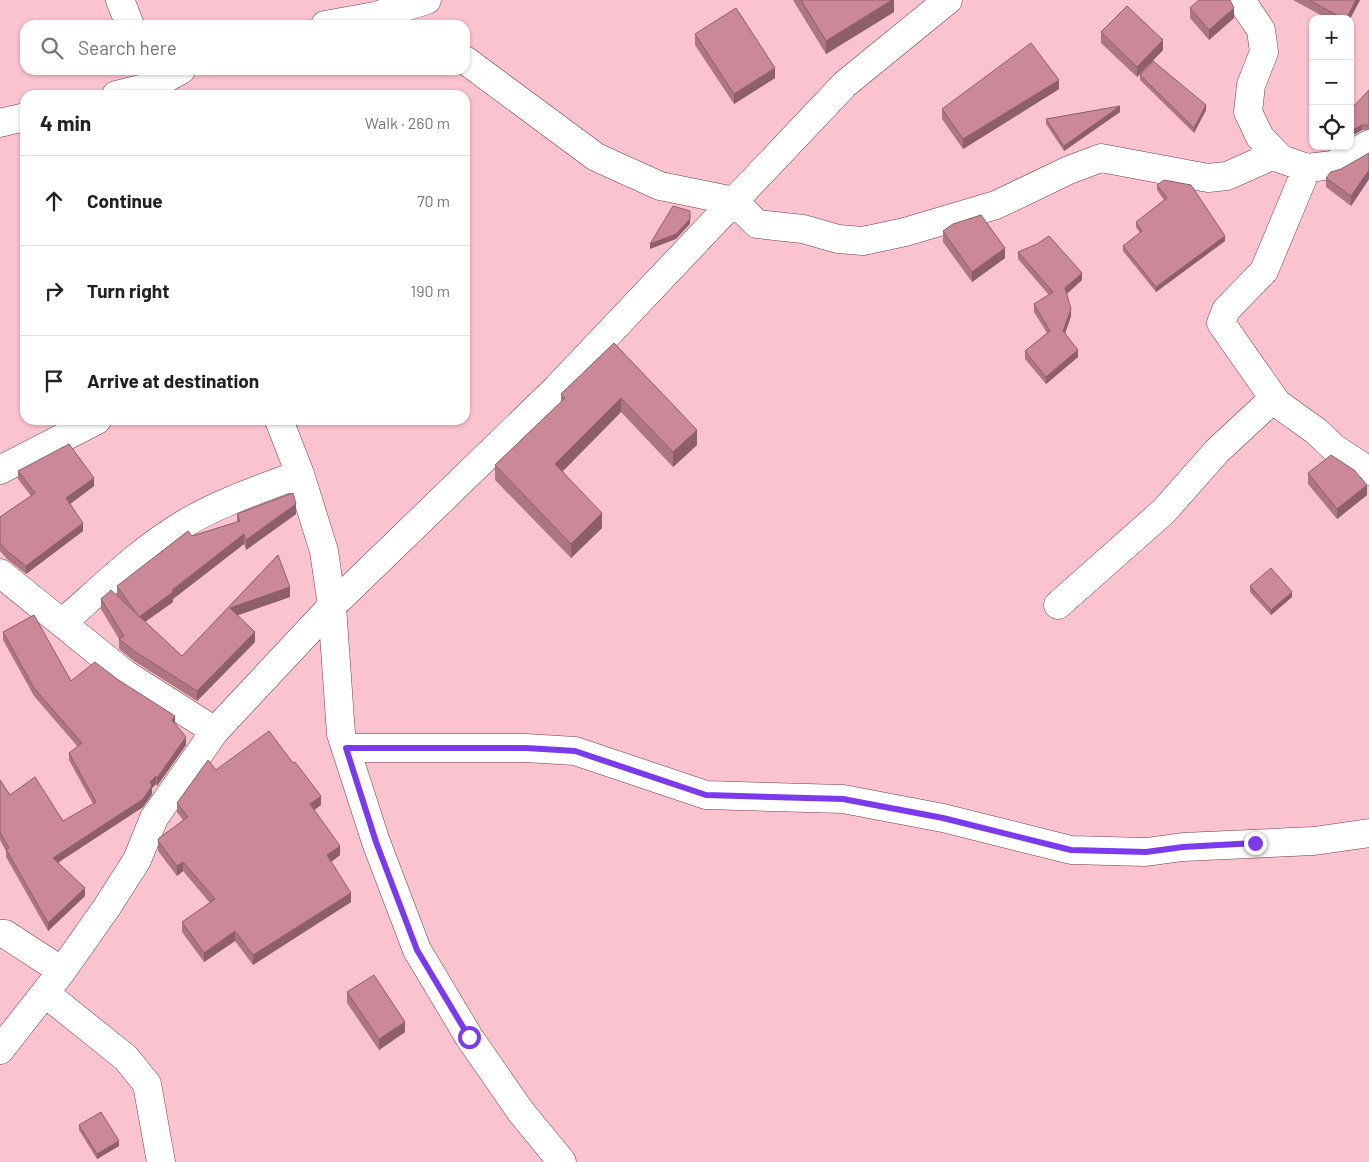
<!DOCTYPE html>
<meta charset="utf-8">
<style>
body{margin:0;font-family:Barlow,sans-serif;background:#f2f2f2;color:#222}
.controls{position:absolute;right:15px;top:15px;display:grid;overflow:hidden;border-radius:10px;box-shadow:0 1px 4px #0004}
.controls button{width:45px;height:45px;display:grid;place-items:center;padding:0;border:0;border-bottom:1px solid #e0e0e0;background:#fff;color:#222;font:25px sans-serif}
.stop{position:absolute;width:15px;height:15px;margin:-11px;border:4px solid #7c3aed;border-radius:50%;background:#fff}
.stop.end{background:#7c3aed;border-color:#fff;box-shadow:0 1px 5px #0008}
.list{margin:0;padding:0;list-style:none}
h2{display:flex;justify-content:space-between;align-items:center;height:65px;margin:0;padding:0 20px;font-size:21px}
h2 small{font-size:16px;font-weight:400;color:#767676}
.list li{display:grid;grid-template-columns:32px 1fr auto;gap:15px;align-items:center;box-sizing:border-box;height:90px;padding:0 20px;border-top:1px solid #e0e0e0}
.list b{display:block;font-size:19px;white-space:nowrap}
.list em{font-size:16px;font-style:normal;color:#767676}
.icon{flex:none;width:28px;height:28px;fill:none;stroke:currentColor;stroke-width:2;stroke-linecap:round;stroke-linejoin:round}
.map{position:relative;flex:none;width:1369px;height:1162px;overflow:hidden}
.search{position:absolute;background:#fff;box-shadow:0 1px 4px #0004;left:20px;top:20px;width:450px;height:55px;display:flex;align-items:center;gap:12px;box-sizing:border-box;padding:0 18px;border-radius:15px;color:#767676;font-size:19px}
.panel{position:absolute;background:#fff;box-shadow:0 1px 4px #0004;left:20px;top:90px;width:450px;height:335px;border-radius:15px}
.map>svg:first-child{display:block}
</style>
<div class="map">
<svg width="1369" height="1162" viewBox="0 0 1369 1162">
<rect width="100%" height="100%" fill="#fbc2cf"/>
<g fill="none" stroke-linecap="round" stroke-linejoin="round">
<defs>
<path id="minor" d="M120,0L130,25
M1241,0L1261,30L1264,52L1251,85L1248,112L1260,137L1281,159L1307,168L1333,165L1369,144
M325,25L375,16L427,0
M465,60L596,157L660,186L734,201L757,224L803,229L838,239L863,241L905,232L996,205L1069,170L1101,158L1208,178L1227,176L1263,160L1275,153
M116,95L152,86L181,70
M0,123L25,117
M1307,168L1264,271L1226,310L1221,323L1277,403L1316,431L1334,448L1369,471
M279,420L300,474L324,551L332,606L341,734L376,842L417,950L469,1037L521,1112L562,1162
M0,470L97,420
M0,573L125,674L215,731
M1058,605L1164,511L1217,451L1273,399
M62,623C101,589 139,551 184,524C220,502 261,489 300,474
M346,748H526L575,751L706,795L843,799L943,818L1071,850L1146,852L1183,847L1314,841L1369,833
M0,934H5L62,971
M45,993L126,1058L147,1084L161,1162
M0,1050L62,971L107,907L137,860L154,818L215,731L332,606L555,390L845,84L948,0"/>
</defs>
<use href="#minor" stroke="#753b4c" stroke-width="29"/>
<use href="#minor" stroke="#fff" stroke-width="28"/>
</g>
<path fill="#ae7583" d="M793,0H894V12L826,54Z
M1293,0H1360L1350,19H1328Z
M1190,8L1234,18L1209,40L1190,18Z
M1101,32L1163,50L1137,77L1101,43Z
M695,34L775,78L734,104L695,45Z
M1140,75L1206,110L1194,133L1140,80Z
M1059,89L963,149L942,119V109Z
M1369,90V130H1362L1351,136H1350V106H1354Z
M1120,112L1064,151L1046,124V119Z
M1369,153V179L1351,206L1326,187V178Z
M1157,185L1225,241L1156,292L1123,251V246L1140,233L1136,227V222L1164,200L1157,190Z
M943,231L1005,258L972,282L943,242Z
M1018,252L1082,280L1067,294L1071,316L1065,334L1078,357L1046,384L1025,359V351L1047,333L1034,312V304L1049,295L1018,259Z
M614,343L697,445L673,467L621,412L563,471L602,528L571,558L495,480V465L561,402V394Z
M18,471L94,486L70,504L83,531L26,574L7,559L0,551V517L31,496L18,479Z
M1308,473L1367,495L1337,519L1308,484Z
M237,514H296L246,550L244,544L173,599V602L145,622L182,656L278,555L290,597L237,615L255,642L197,701L134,661L119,649V639L101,609V599L118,597L117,595V586L192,536L237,522Z
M1250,586L1292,597L1271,615L1250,592Z
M3,632L71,681L117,679L175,724L186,745L157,786L156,784L152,788V794L143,807L58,862L85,896L48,931L6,857V851L0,840V780L10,795L63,821L93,804L69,760V753L78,747L34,696L3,640Z
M216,770L321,805L314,810L340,855L331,862L351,902L253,965L235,941L204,962L182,932V922L210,903L183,871L177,876L158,851V841L183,820L177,812V803Z
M347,992L405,1032L379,1050L347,1003Z
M79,1125L119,1146L97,1159L79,1130Z"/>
<path fill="#8d5f6a" d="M892,0H894V12L826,54V41Z
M1356,0H1360L1350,19H1346Z
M1234,8V18L1209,40V30Z
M1163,40V50L1137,77V67Z
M775,68V78L734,104V94Z
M1059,80V89L963,149V139Z
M1206,105V110L1194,133V128Z
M1120,106V112L1064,151V146Z
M1362,125V130L1351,136V131Z
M1369,170V179L1351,206V196Z
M690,219V224L676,239L650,249V244Z
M1225,236V241L1156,292V287Z
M1005,248V258L972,282V272Z
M1082,273V280L1065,295V288Z
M1071,309V316L1063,339V331Z
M1078,350V357L1046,384V377Z
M621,398V412L555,479V464Z
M697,430V445L673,467V452Z
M94,478V486L66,507V498Z
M1367,485V495L1337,519V509Z
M296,504V514L246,550V540Z
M602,513V528L571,558V544Z
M83,523V531L26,574V566Z
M244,534V544L173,599V602L139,626V617Z
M290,587V597L230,618V608Z
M1292,592V597L1271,615V610Z
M255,632V642L197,701V691Z
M175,716V724L172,720Z
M186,737V745L157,786V778Z
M156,776V784L152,788V794L143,807L53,866V858Z
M321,796V805L310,813V804Z
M340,846V855L327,865V855Z
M183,862V871L177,876V866Z
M85,888V896L48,931V923Z
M351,893V902L253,965V955Z
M235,931V941L204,962V953Z
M405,1022V1032L379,1050V1039Z
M119,1141V1146L97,1159V1154Z"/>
<path fill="#ca8898" stroke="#8d5f6a" d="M801,0H892L826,41Z
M1199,0H1230L1234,8L1209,30L1190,8Z
M1309,0H1356L1346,19H1344Z
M1127,6L1163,40L1137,67L1101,32Z
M736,8L775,68L734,94L695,34Z
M1031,43L1059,80L963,139L942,109Z
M1153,61L1206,105L1194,128L1140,75Z
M1369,90V125H1362L1351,131L1350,130V106H1354Z
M1120,106L1064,146L1046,119Z
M1369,153V170L1351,196L1326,178L1331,172L1341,169Z
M1164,180L1191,185L1225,236L1156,287L1123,246L1142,231L1136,222L1167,198L1157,185Z
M673,206L690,211V219L676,234L650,244Z
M981,215L1005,248L972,272L943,231L953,224Z
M1049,236L1082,273L1065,288L1071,309L1063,331L1078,350L1046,377L1025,351L1050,331L1034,304L1053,292L1018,252L1037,244Z
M614,343L697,430L673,452L621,398L555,464L602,513L571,544L495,465L565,398L561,394Z
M69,444L94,478L66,498L83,523L26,566L7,551L0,543V517L35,493L18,471Z
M1331,455L1354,470L1367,485L1337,509L1308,473Z
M293,493L296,504L246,540L244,534L172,590L173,592L139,617L117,586L188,531L192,536L240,521L237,514Z
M278,555L290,587L230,608L255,632L197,691L134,651L119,639L124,636L101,599L111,590L182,656Z
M1271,568L1292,592L1271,610L1250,586Z
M34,615L71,681L95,662L117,679L175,716L172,720L186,737L157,778L156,776L150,782L152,786L143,799L53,858L85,888L48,923L6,849L9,848L0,832V780L10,795L35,777L63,821L96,802L69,753L82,743L34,688L3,632Z
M269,731L293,763L295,762L321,796L310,804L340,846L327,855L351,893L253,955L235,931L204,953L182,922L215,899L183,862L177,866L158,841L159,838L188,817L177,803L208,760L216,770Z
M374,975L405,1022L379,1039L347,992Z
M101,1112L119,1141L97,1154L79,1125Z"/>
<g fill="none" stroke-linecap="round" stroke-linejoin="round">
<path stroke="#7c3aed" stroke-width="6" d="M469,1037L417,950L376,842L346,748H526L575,751L706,795L843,799L943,818L1071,850L1146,852L1183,847L1255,843"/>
</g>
</svg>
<div class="controls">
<button>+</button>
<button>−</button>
<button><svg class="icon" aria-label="locate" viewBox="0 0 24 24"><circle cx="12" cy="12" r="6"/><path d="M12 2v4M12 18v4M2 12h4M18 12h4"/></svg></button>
</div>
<div class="stop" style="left:469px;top:1037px"></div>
<div class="stop end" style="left:1255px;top:843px"></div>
<div class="search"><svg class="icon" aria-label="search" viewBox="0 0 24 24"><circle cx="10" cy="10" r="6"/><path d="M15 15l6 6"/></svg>Search here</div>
<section class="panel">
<h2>4 min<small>Walk · 260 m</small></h2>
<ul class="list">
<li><svg class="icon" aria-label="ahead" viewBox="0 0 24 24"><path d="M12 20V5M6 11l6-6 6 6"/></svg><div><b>Continue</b></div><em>70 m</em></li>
<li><svg class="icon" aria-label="right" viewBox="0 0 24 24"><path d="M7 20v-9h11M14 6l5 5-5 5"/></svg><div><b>Turn right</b></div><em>190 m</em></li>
<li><svg class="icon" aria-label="arrive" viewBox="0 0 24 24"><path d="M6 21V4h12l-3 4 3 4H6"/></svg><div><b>Arrive at destination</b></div></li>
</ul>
</section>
</div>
